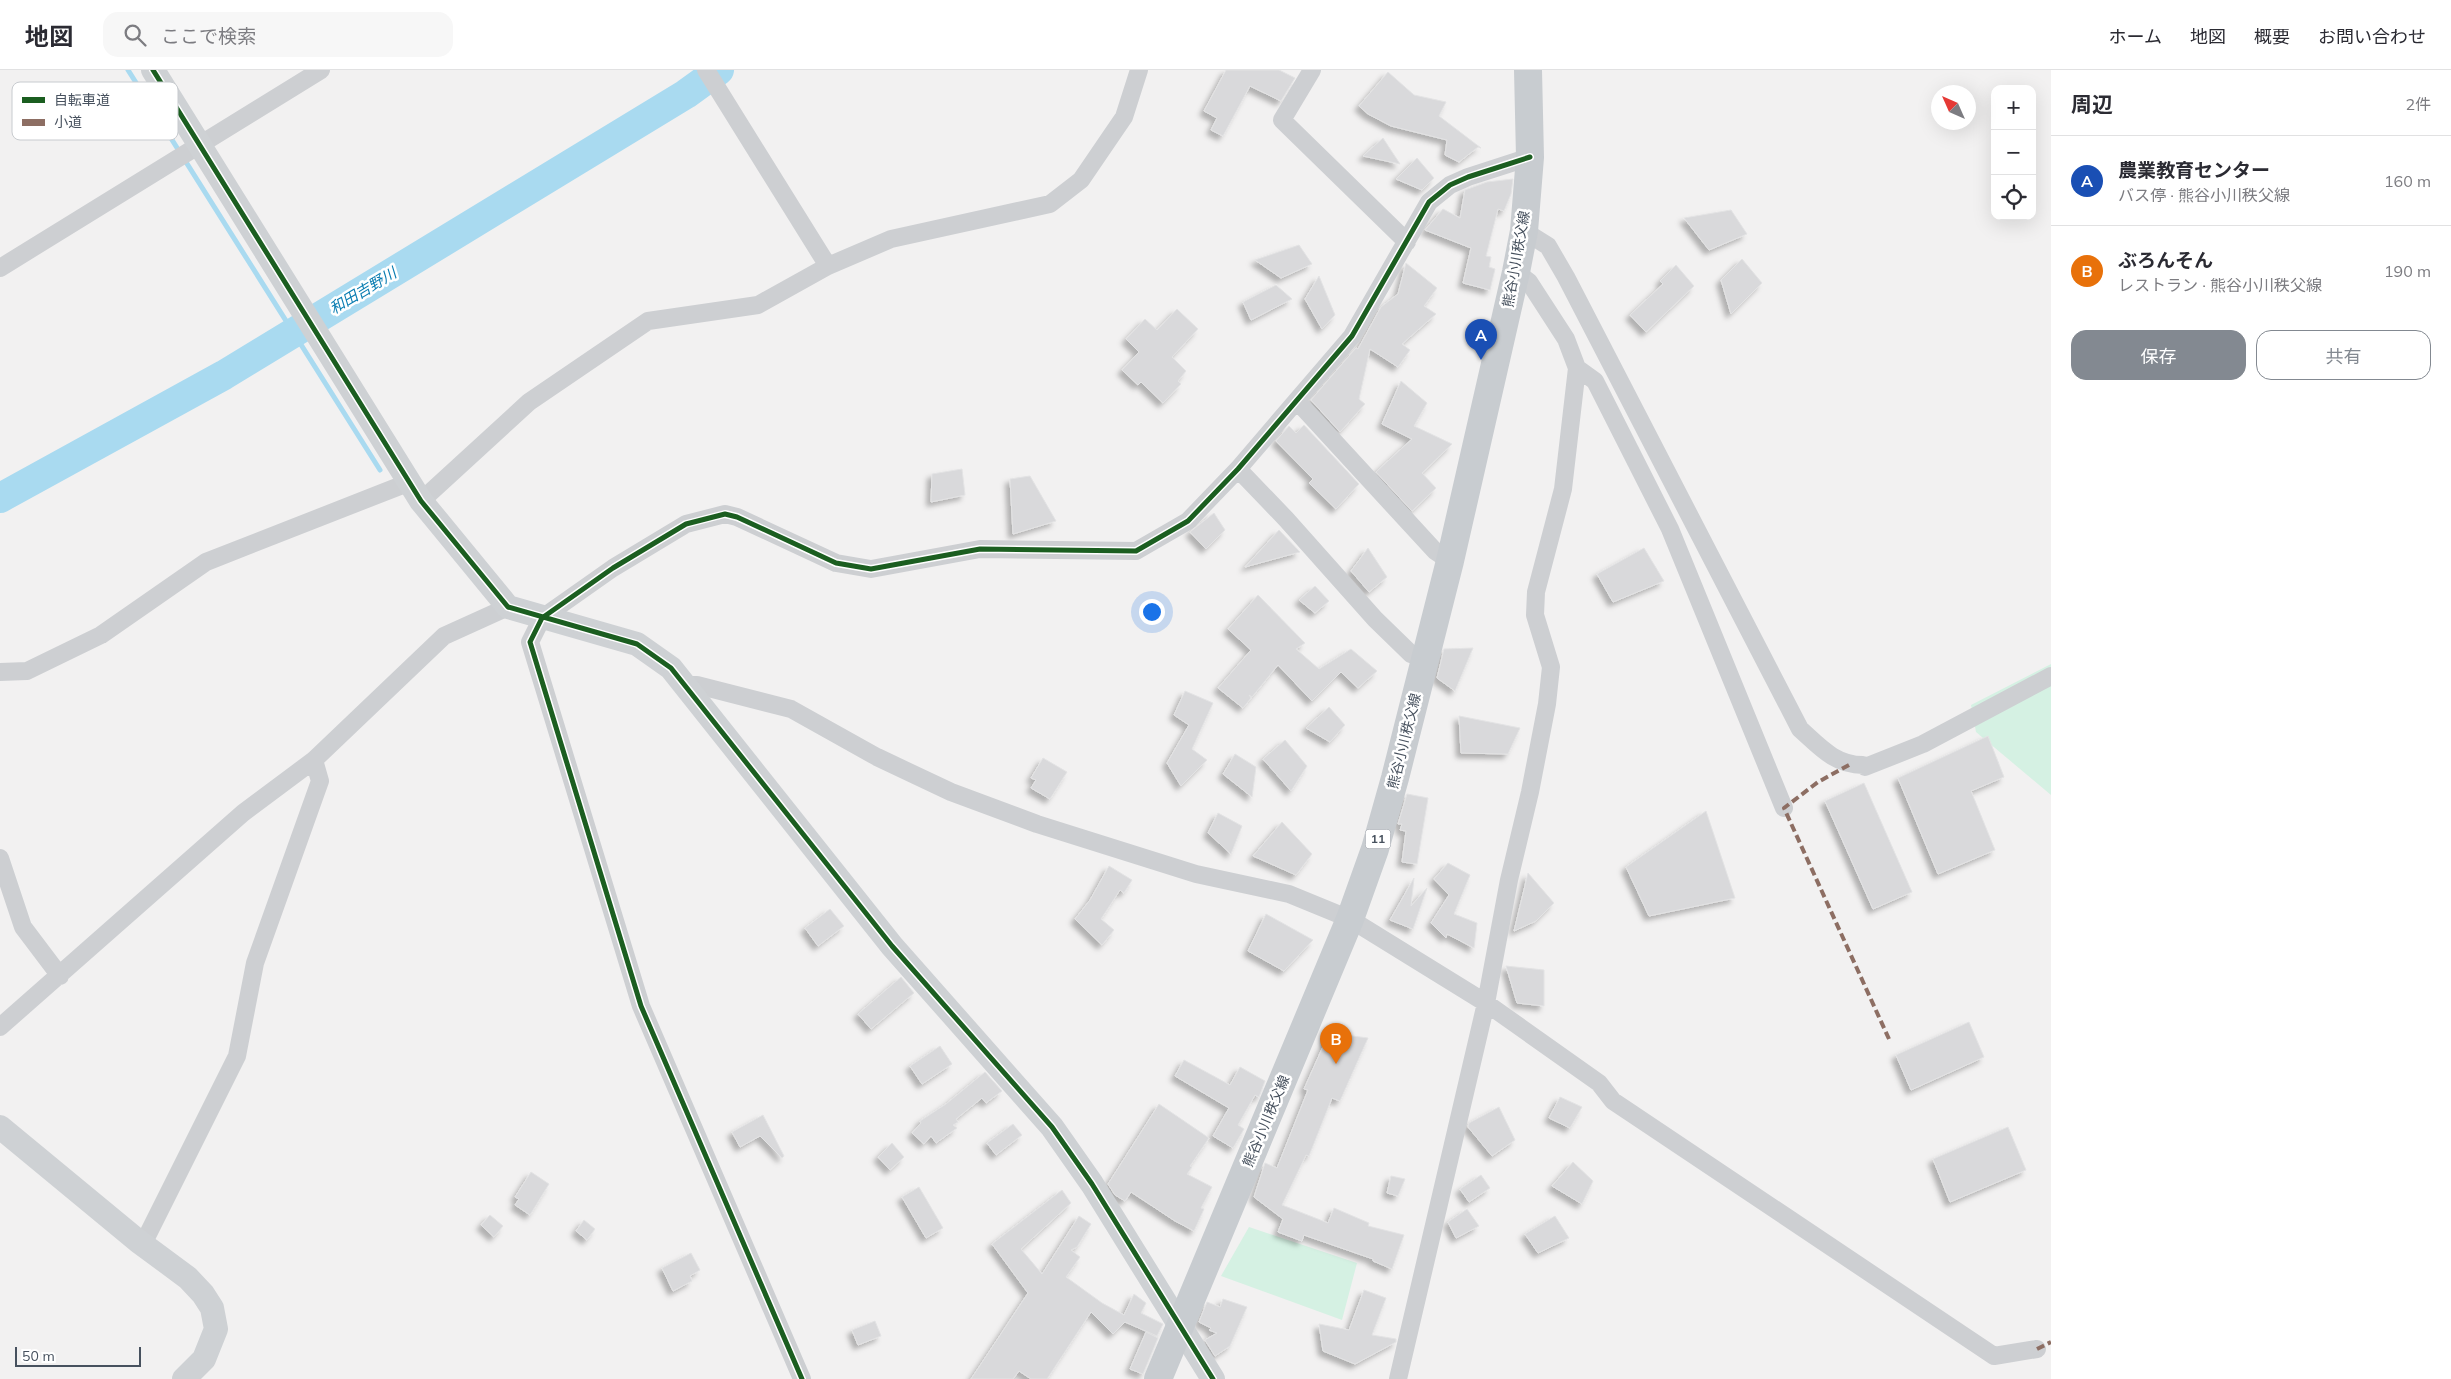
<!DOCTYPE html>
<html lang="ja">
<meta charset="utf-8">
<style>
body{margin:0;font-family:Mulish,"Noto Sans JP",sans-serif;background:#f7f7f7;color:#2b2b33}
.controls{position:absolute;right:15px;top:15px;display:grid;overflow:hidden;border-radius:10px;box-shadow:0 5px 20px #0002}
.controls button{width:45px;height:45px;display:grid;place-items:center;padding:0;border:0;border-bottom:1px solid #e1e1e2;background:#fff;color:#2b2b33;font:25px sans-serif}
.compass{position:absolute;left:1931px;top:15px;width:45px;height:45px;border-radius:50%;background:#fff;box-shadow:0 5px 20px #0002;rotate:315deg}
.scale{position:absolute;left:15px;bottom:12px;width:126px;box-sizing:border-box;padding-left:5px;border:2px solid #47515e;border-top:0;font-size:14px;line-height:18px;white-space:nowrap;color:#47515e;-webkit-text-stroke:4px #fff;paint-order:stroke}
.you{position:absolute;left:1151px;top:541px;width:18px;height:18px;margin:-12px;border:4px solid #fff;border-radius:50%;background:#1a73e8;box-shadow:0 0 0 8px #1a73e833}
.badge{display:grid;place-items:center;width:32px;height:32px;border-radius:50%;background:#838991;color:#fff;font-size:16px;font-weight:700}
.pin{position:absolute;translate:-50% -41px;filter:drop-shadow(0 1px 2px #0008)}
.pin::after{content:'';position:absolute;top:26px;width:18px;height:15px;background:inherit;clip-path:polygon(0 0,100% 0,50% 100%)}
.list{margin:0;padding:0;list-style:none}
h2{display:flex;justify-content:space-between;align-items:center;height:65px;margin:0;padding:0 20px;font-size:21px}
h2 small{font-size:16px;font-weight:400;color:#7c7c81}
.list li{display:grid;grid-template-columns:32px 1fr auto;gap:15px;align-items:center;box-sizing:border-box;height:90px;padding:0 20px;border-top:1px solid #e1e1e2}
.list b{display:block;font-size:19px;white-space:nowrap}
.list p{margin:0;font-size:16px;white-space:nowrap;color:#7c7c81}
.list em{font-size:16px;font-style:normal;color:#7c7c81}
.actions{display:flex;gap:10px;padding:15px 20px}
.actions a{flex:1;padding:11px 0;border:1px solid #838991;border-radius:15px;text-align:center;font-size:18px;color:#838991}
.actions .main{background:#838991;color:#fff}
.icon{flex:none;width:28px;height:28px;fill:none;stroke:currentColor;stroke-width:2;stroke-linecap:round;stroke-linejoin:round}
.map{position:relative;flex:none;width:2051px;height:1309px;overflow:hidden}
header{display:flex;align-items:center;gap:30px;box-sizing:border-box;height:70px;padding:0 25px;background:#fff;border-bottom:1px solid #e1e1e2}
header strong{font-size:24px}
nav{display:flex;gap:28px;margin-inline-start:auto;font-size:18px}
.search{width:350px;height:45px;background:#f7f7f7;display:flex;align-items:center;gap:12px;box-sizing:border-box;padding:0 18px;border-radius:15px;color:#7c7c81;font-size:19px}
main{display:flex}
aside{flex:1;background:#fff}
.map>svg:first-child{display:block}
</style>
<header>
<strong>地図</strong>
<div class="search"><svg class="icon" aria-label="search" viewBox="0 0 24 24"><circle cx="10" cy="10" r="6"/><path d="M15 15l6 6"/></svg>ここで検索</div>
<nav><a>ホーム</a><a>地図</a><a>概要</a><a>お問い合わせ</a></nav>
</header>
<main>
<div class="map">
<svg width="2051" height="1309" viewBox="0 0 2051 1309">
<defs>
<filter id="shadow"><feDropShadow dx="-4.5" dy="4.5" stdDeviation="2.5" flood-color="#0004"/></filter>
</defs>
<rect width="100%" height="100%" fill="#f2f1f1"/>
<path fill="#d5f1e3" d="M2051,594V725L1976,662L1971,635Z
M1249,1157L1357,1193L1342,1250L1221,1206Z"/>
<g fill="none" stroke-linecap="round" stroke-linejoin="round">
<path stroke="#a9daf0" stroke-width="5" d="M128,0L380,400"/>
<path stroke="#a9daf0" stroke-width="30" d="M0,428L224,305L686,24L719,0"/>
</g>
<path fill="#d9d9db" stroke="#e3e3e4" filter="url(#shadow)" d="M1226,0H1279L1295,8L1281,31L1250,16L1223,66L1211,60L1217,48L1204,41Z
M1388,2L1414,25L1446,32L1439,46L1481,78L1478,77L1459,92L1445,85L1447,70L1391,56L1368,44L1359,36Z
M1383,68L1400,94L1363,86Z
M1417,88L1434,108L1422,120L1396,109Z
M1513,109L1511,124L1504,141L1498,139L1486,186L1491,187L1489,197L1495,199L1490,220L1463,213L1471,178L1425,160L1443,139L1460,148L1465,120L1487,112Z
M1731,140L1747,164L1709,180L1684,148Z
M1299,175L1312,194L1281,208L1255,190Z
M1742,189L1762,213L1731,244L1721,210Z
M1406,193L1437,218L1424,236L1436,244L1402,274L1410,280L1398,297L1370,279L1359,329L1365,334L1340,362L1311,330L1356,278L1358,279L1381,237L1398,224Z
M1676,195L1694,216L1646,262L1630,245L1663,214L1660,211Z
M1319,206L1335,245L1322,259L1305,229Z
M1276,215L1292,229L1251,250L1243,232Z
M1177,239L1198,259L1172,287L1186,301L1178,311L1181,314L1163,333L1141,312L1138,315L1122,300L1139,282L1126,269L1145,249L1157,260Z
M1401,311L1427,333L1414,356L1452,374L1422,403L1436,418L1412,441L1376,402L1412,369L1382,354Z
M1304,355L1359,414L1336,439L1309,413L1313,409L1276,371L1289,356L1296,363Z
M962,399L965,425L931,432L932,404Z
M1030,406L1056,451L1013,464L1010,409Z
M1214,443L1225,460L1206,479L1190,462Z
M1279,460L1300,482L1245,497Z
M1368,478L1387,507L1369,522L1351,501Z
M1644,478L1664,511L1613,532L1597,504Z
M1315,516L1329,531L1315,543L1299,530Z
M1258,525L1305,573L1296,579L1319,599L1351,579L1377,601L1358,618L1341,602L1312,631L1278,595L1252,627L1249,625L1251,628L1243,638L1218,618L1251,580L1228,559Z
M1473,578L1455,621L1437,608L1444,579Z
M1185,621L1213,633L1192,679L1207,690L1181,716L1167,693L1189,655L1174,645Z
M1329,637L1345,655L1330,672L1306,658Z
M1459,646L1520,658L1508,684L1461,683Z
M1988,666L2004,707L1971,721L1995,780L1938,804L1898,708Z
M1285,670L1307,696L1291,721L1263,689Z
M1235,684L1256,697L1252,727L1223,704Z
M1043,688L1067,702L1050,729L1031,718L1036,710L1031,708Z
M1864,713L1912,822L1873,839L1825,731Z
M1407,724L1428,728L1417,794L1402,792L1406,761L1400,760L1402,754H1398Z
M1706,741L1735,828L1649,846L1626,797Z
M1218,743L1242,756L1231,784L1208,763Z
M1282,752L1312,784L1296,805L1253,786Z
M1448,793L1470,805L1454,844L1477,853L1474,878L1447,864L1446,868L1431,853L1449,825L1434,809Z
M1109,796L1132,810L1124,823L1120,820L1101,849L1114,860L1102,875L1075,849L1090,830Z
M1528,803L1554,833L1536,851L1514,861Z
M1414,808L1411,836L1427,818L1413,859L1390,850Z
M830,839L844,856L818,876L805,858Z
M1266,844L1313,870L1284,901L1248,881Z
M1506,896L1544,900V936L1517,933Z
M901,907L914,923L871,959L858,944Z
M1969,952L1984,987L1911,1020L1896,985Z
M1329,963L1368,968L1340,1031L1332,1028L1309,1086L1306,1085L1282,1135L1328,1153L1334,1138L1369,1153L1368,1156L1404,1165L1392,1199L1373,1191V1189L1304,1165L1302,1171L1278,1162L1283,1149L1254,1127L1265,1093L1277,1098L1308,1020L1304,1019Z
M940,976L952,994L922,1014L910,996Z
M1184,990L1230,1015L1240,997L1265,1011L1259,1027L1255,1025L1238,1055L1244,1059L1233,1078L1213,1066L1229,1038L1175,1006Z
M985,1002L1002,1021L986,1033L982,1028L956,1049L958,1052L953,1055L957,1058L936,1073L931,1066L924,1074L912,1063L921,1053L920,1051L946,1034Z
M1560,1027L1582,1037L1570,1058L1549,1048Z
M1159,1034L1209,1068L1190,1096L1192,1097L1187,1104L1212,1117L1201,1138L1204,1139L1194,1161L1175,1151L1131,1122L1125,1131L1115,1125L1108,1114Z
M1499,1037L1515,1070L1492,1086L1468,1057L1469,1053Z
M763,1045L784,1086L782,1088L760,1066L740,1077L732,1062Z
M1013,1054L1022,1065L996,1085L987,1073Z
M2008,1057L2026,1100L1950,1132L1933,1089Z
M892,1073L904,1087L890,1100L878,1087Z
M1573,1092L1593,1111L1582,1134L1552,1116Z
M531,1102L549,1114L530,1145L515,1135L519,1129L515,1127Z
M1481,1105L1490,1118L1469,1132L1460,1119Z
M1391,1106L1405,1109L1398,1126L1387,1123Z
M919,1117L943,1158L926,1168L902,1127Z
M1062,1120L1071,1133L1021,1179L1042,1204L1079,1146L1091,1154L1077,1177L1071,1180L1080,1187L1066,1207L1102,1233L1124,1245L1134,1224L1146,1233L1141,1243L1163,1254L1157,1266L1125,1252L1113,1264L1091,1242L1047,1309H1031L1019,1301L1013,1309H971L1028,1223L992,1174Z
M1467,1139L1479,1156L1456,1168L1448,1152Z
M490,1145L503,1156L494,1167L481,1155Z
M1555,1146L1569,1168L1538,1183L1525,1164Z
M584,1150L595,1159L587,1170L576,1161Z
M691,1183L700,1200L690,1206L692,1211L673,1221L662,1198Z
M1364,1220L1386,1228L1372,1265L1396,1269V1272L1355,1294L1323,1281L1319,1254L1349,1260Z
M1223,1229L1247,1237L1230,1276L1215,1286L1205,1270L1217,1263L1209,1260L1211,1258L1199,1252L1207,1232L1220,1237Z
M875,1251L881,1266L858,1275L852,1260Z
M1146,1262L1158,1268L1143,1304L1130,1299Z"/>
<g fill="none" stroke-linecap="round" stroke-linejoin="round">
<path stroke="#cdcfd2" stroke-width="18" d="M706,0L828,196
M1312,0L1282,50L1407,172
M1524,161L1548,176L1566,207L1800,659C1820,677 1835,695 1863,695L1865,697L1923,674L2051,606
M0,198L321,0
M1577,298L1595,311L1670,459L1784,738
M1297,331L1435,481L1450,491
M1238,399L1286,449L1375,549L1411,584L1425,589
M421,431L529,332L648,251L758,235L828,196L891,169L1050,134L1081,110L1111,66L1124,47L1139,0
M0,602L27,601L101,565L206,492L410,412
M685,615H697L791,639L877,687L951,722L1037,754L1196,804L1289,824L1350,849L1486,933L1599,1013L1613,1031L1994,1286L2037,1279
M0,788L23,857L60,906
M0,957L243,743L314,690L444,566L508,537
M143,1174L237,986L255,893L320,711L314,690
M802,1309L641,936L530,572L542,548L613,498L686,454L725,444L737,447L836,493L871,499L980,479L1136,481L1188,451L1238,399L1352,266L1429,132L1450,115L1468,107L1530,87
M1398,1309L1486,933L1509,810L1530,722L1547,634L1551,597L1535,545L1536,522L1563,419L1577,298L1566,269L1529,212L1516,202"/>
<path stroke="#ced1d4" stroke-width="24" d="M153,0L421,431L508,537L637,574L671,598L892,876L1052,1057L1092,1114L1213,1309
M0,1057L138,1171L188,1208L203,1224L212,1238L216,1259L204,1289L184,1309"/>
<path stroke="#c8ccd0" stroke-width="28" d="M1158,1309L1350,849L1375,779L1395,708L1450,491L1516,202L1524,161L1530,87L1528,0"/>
<path stroke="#8d6e63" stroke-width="4" stroke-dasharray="8 4" stroke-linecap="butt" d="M1849,695L1818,712L1784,738L1889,969
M2037,1279L2051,1272"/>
<defs>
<path id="cycleway" d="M153,0L421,431L508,537L637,574L671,598L892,876L1052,1057L1092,1114L1213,1309
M802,1309L641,936L530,572L542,548L613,498L686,454L725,444L737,447L836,493L871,499L980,479L1136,481L1188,451L1238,399L1352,266L1429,132L1450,115L1468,107L1530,87"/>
</defs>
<use href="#cycleway" stroke="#fff" stroke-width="8"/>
<use href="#cycleway" stroke="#1b5e20" stroke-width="5"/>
</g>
<g text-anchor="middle" stroke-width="5" stroke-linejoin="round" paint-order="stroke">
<rect fill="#fff" stroke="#7e858e" stroke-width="1" x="1365.5" y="759.5" width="25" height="19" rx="4"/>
<g font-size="12" font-weight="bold" fill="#47515e">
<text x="1378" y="773">11</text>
</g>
<g font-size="14" fill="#47515e" stroke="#fff">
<text transform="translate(1516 189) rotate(-80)" y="5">熊谷小川秩父線</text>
<text transform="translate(1404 671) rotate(-76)" y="5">熊谷小川秩父線</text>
<text transform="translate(1266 1051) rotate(-67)" y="5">熊谷小川秩父線</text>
</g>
<g font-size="15" font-style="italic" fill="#087cb1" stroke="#fff">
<text transform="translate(363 221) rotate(-31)" y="5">和田吉野川</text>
</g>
</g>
<rect x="12" y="12" width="166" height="58" rx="8" fill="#fff" stroke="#c8cbcf" stroke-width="1"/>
<rect x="22" y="27" width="23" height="6" fill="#1b5e20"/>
<rect x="22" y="49" width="23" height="7" fill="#8d6e63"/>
<g font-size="14" fill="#47515e">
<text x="54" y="35">自転車道</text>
<text x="54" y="57">小道</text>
</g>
</svg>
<div class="controls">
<button>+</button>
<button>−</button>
<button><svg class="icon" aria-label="locate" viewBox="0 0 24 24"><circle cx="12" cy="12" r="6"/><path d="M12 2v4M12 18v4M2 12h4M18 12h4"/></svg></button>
</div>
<svg class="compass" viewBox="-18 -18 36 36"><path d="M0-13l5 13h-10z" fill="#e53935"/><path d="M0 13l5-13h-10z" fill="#7c7c81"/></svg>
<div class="scale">50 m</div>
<div class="you"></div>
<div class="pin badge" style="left:1481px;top:290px;background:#1a4fb4">A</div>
<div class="pin badge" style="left:1336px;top:994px;background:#e8710a">B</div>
</div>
<aside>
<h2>周辺<small>2件</small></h2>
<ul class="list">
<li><span class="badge" style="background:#1a4fb4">A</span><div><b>農業教育センター</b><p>バス停 · 熊谷小川秩父線</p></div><em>160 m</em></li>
<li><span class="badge" style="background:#e8710a">B</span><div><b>ぶろんそん</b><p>レストラン · 熊谷小川秩父線</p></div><em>190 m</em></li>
</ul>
<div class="actions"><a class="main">保存</a><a>共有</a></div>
</aside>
</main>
